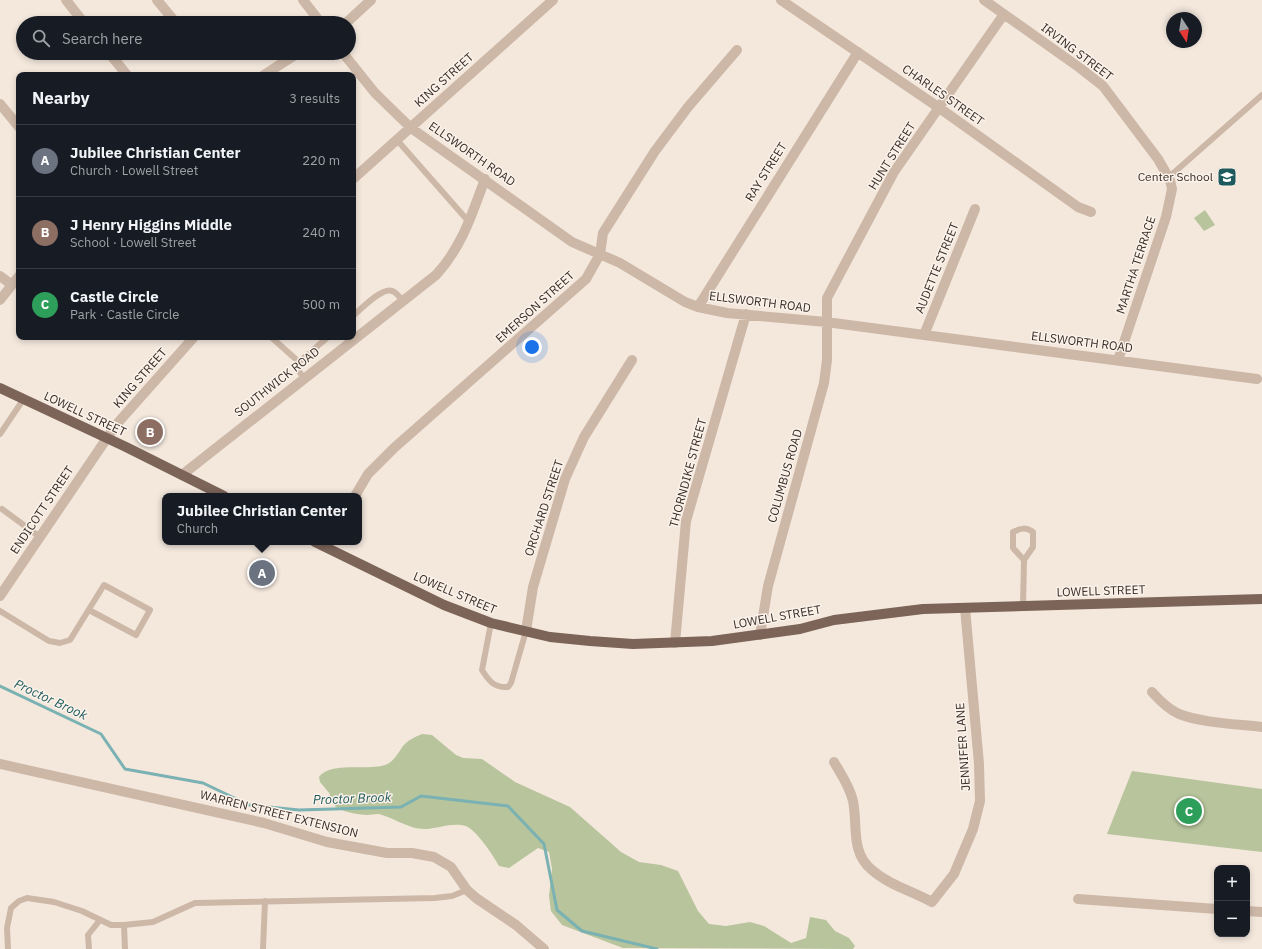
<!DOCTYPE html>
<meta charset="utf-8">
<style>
body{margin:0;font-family:"IBM Plex Sans",sans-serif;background:#242831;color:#f1f3f6}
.controls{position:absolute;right:12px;bottom:12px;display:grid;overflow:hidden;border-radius:8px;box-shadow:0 2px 6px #0003}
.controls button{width:36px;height:36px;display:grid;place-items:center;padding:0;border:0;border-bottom:1px solid #363941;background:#171b24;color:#f1f3f6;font:20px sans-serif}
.compass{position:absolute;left:1166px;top:12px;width:36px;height:36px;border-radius:50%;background:#171b24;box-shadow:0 2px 6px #0003;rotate:168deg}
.you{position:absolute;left:532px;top:347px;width:14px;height:14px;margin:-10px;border:3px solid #fff;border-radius:50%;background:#1a73e8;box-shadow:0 0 0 6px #1a73e833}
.badge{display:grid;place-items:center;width:26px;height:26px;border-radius:50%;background:#91aeb1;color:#fff;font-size:13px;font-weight:700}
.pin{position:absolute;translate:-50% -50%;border:2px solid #fff;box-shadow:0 1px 4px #0006}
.popup{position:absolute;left:162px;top:493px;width:200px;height:52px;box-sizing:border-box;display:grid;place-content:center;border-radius:8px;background:#171b24;filter:drop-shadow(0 1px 3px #0005);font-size:13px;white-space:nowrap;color:#9ea1a6}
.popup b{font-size:15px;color:#f1f3f6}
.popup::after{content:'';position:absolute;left:50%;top:100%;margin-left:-8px;border:8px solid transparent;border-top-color:#171b24}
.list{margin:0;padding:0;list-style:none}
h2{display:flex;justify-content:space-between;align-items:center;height:52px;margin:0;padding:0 16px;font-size:17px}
h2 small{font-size:13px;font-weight:400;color:#9ea1a6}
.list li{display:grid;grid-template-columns:26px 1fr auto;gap:12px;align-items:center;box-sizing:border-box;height:72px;padding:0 16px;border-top:1px solid #363941}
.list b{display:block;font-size:15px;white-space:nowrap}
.list p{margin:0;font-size:13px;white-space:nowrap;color:#9ea1a6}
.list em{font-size:13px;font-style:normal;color:#9ea1a6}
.icon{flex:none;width:22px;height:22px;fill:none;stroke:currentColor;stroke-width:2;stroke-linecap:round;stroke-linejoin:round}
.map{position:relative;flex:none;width:1262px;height:949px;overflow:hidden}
.search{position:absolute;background:#171b24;box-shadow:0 2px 6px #0003;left:16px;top:16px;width:340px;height:44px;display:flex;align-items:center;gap:10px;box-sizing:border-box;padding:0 14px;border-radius:22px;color:#9ea1a6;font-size:15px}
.panel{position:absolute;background:#171b24;box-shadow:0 2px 6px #0003;left:16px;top:72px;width:340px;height:268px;border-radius:8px}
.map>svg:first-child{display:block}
</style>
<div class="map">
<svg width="1262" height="949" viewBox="0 0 1262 949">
<rect width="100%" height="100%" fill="#f4e8dd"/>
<path fill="#b7c49c" d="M1205,210L1215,225L1204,231L1194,218Z
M422,734L432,735L456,755L463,758L482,759L515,782L570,807L621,852L639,862L661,865L678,871L698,911L709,924L726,926L750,922L764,926L791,943L806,938L810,917L826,920L835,931L849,938L855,946L853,949L623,948L562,925L551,911L549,896L552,869L549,852L538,848L509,868L499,866C493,855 477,831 466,826C452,822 439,828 426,829C411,830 396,819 382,815C378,813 372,815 367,815C354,814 332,811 329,797L330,794L320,782L319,777C330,761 367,771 385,765C394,762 398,753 403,746C408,740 415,737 422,734Z
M1132,771L1262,789V852L1107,834Z"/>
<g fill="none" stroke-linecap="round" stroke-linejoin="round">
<path stroke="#7ab1b2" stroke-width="3" d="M0,686L101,734L125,769L203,783L249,805L299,810L401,807L421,796L508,806L544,844L557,910L582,931L657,949"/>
<path stroke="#cdb8a8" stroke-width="6" d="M397,140L469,222
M1169,177L1262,95
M353,316C361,309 382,287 392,291C397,292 400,298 403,302
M271,337L299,362
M304,378L298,370L299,362L328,337
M0,434L23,400
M2,509L40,537
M1023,606L1024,560L1013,548V532C1021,528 1026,527 1033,532V547L1024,560
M0,611L49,641L60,643L70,640L104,585L150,610L136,635L89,610
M491,623L482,670C489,681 494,688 508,687L511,683L526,631
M124,925L125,949
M8,949L7,928L11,908L19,901L27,898L54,902L82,911L111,925H124L153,922L195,903L435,898L452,896L467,890
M89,949L88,935L100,920
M263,949L265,901"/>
<path stroke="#cdb8a8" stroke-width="10" d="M66,0L84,23
M157,0L176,23
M303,0L321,23
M781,0L938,107L1078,207L1091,212
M984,0L1080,68L1103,86L1158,159L1170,180L1172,189L1166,217L1118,360
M346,23L371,0
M109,53L127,75
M343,53L375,93L411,128L572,242L620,263L685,302L698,307L727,313L826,322L1257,379
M264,75L298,53
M0,104L19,127
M353,179L553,0
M0,276L12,285
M0,300L19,276
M698,307L858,52
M924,335L975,209
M107,438L115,426L194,337
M182,475L436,275C462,247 472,214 485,179
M355,496L368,474L394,448L586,279L600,254L603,233L655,151L688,107L737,50
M526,631L533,587L565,479L584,437L632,360
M760,635L768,586L824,383L827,360V298L894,172L1004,14
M675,643L686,521L746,314
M1152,692C1160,701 1168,709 1179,714C1202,723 1237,724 1262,727
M834,762C841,774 850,787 853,801C858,825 850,852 872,870C889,885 912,891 932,902L954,874L973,829L980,801L979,764L965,608
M0,764L264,823L327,842L387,853H412L434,857L451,867L467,890L476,898L516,925L544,949
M1078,899L1217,909
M1247,911L1262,912"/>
<path stroke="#cdb8a8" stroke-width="10" d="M0,596L107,438"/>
<path stroke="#7c6459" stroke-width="10" d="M0,388L126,447L224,496
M315,542L444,605L491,623L550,637L590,641L633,644L712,641L800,629L834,620L923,609L1262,599"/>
</g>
<defs>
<symbol id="school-square" viewBox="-11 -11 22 22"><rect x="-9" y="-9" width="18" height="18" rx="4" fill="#1c5a5d" stroke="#fbf2ea"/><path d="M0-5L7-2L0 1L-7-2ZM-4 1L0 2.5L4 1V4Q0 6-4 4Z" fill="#fff"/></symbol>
</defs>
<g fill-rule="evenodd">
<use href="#school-square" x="1216" y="166" width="22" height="22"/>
</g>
<g text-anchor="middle" stroke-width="3" stroke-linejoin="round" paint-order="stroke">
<g font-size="12" fill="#392d28" stroke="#fbf2ea">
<text transform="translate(1077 52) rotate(37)" y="4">IRVING STREET</text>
<text transform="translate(444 80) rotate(-42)" y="4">KING STREET</text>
<text transform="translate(943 95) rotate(35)" y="4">CHARLES STREET</text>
<text transform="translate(472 154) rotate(35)" y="4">ELLSWORTH ROAD</text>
<text transform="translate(892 156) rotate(-58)" y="4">HUNT STREET</text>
<text transform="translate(766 172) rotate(-58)" y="4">RAY STREET</text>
<text transform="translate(1136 265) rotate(-72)" y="4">MARTHA TERRACE</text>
<text transform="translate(937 268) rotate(-68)" y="4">AUDETTE STREET</text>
<text transform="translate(760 302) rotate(7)" y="4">ELLSWORTH ROAD</text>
<text transform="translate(535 307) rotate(-42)" y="4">EMERSON STREET</text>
<text transform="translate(1082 342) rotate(7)" y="4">ELLSWORTH ROAD</text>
<text transform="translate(140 378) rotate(-49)" y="4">KING STREET</text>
<text transform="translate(277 382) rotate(-38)" y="4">SOUTHWICK ROAD</text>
<text transform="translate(85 414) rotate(25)" y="4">LOWELL STREET</text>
<text transform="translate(688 473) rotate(-75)" y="4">THORNDIKE STREET</text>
<text transform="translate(785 476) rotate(-74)" y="4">COLUMBUS ROAD</text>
<text transform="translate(544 508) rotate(-72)" y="4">ORCHARD STREET</text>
<text transform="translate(42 510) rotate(-56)" y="4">ENDICOTT STREET</text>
<text transform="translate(1101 591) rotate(-2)" y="4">LOWELL STREET</text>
<text transform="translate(455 593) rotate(23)" y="4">LOWELL STREET</text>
<text transform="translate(777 617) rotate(-10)" y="4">LOWELL STREET</text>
<text transform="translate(963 747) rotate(-94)" y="4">JENNIFER LANE</text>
<text transform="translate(279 814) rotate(14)" y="4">WARREN STREET EXTENSION</text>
</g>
<g font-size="12" fill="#392d28" stroke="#fbf2ea" text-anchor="end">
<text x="1213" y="181">Center School</text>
</g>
<g font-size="13" font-style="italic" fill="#1c5a5d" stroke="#fbf2ea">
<text transform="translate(51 699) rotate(25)" y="5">Proctor Brook</text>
<text transform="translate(352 798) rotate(-2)" y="5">Proctor Brook</text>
</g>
</g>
</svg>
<div class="controls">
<button>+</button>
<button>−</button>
</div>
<svg class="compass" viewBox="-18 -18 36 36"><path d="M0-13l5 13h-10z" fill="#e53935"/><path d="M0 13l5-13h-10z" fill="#9ea1a6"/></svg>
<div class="you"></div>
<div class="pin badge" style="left:262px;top:573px;background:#6b7280">A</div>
<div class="popup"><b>Jubilee Christian Center</b>Church</div>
<div class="pin badge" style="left:150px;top:432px;background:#8d6e63">B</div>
<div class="pin badge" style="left:1189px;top:811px;background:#2e9e5b">C</div>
<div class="search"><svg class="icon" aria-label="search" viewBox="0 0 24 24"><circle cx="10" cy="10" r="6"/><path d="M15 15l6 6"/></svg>Search here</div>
<section class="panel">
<h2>Nearby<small>3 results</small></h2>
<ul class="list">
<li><span class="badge" style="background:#6b7280">A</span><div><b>Jubilee Christian Center</b><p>Church · Lowell Street</p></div><em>220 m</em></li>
<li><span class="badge" style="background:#8d6e63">B</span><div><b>J Henry Higgins Middle</b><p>School · Lowell Street</p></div><em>240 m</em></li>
<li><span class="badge" style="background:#2e9e5b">C</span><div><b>Castle Circle</b><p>Park · Castle Circle</p></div><em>500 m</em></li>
</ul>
</section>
</div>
